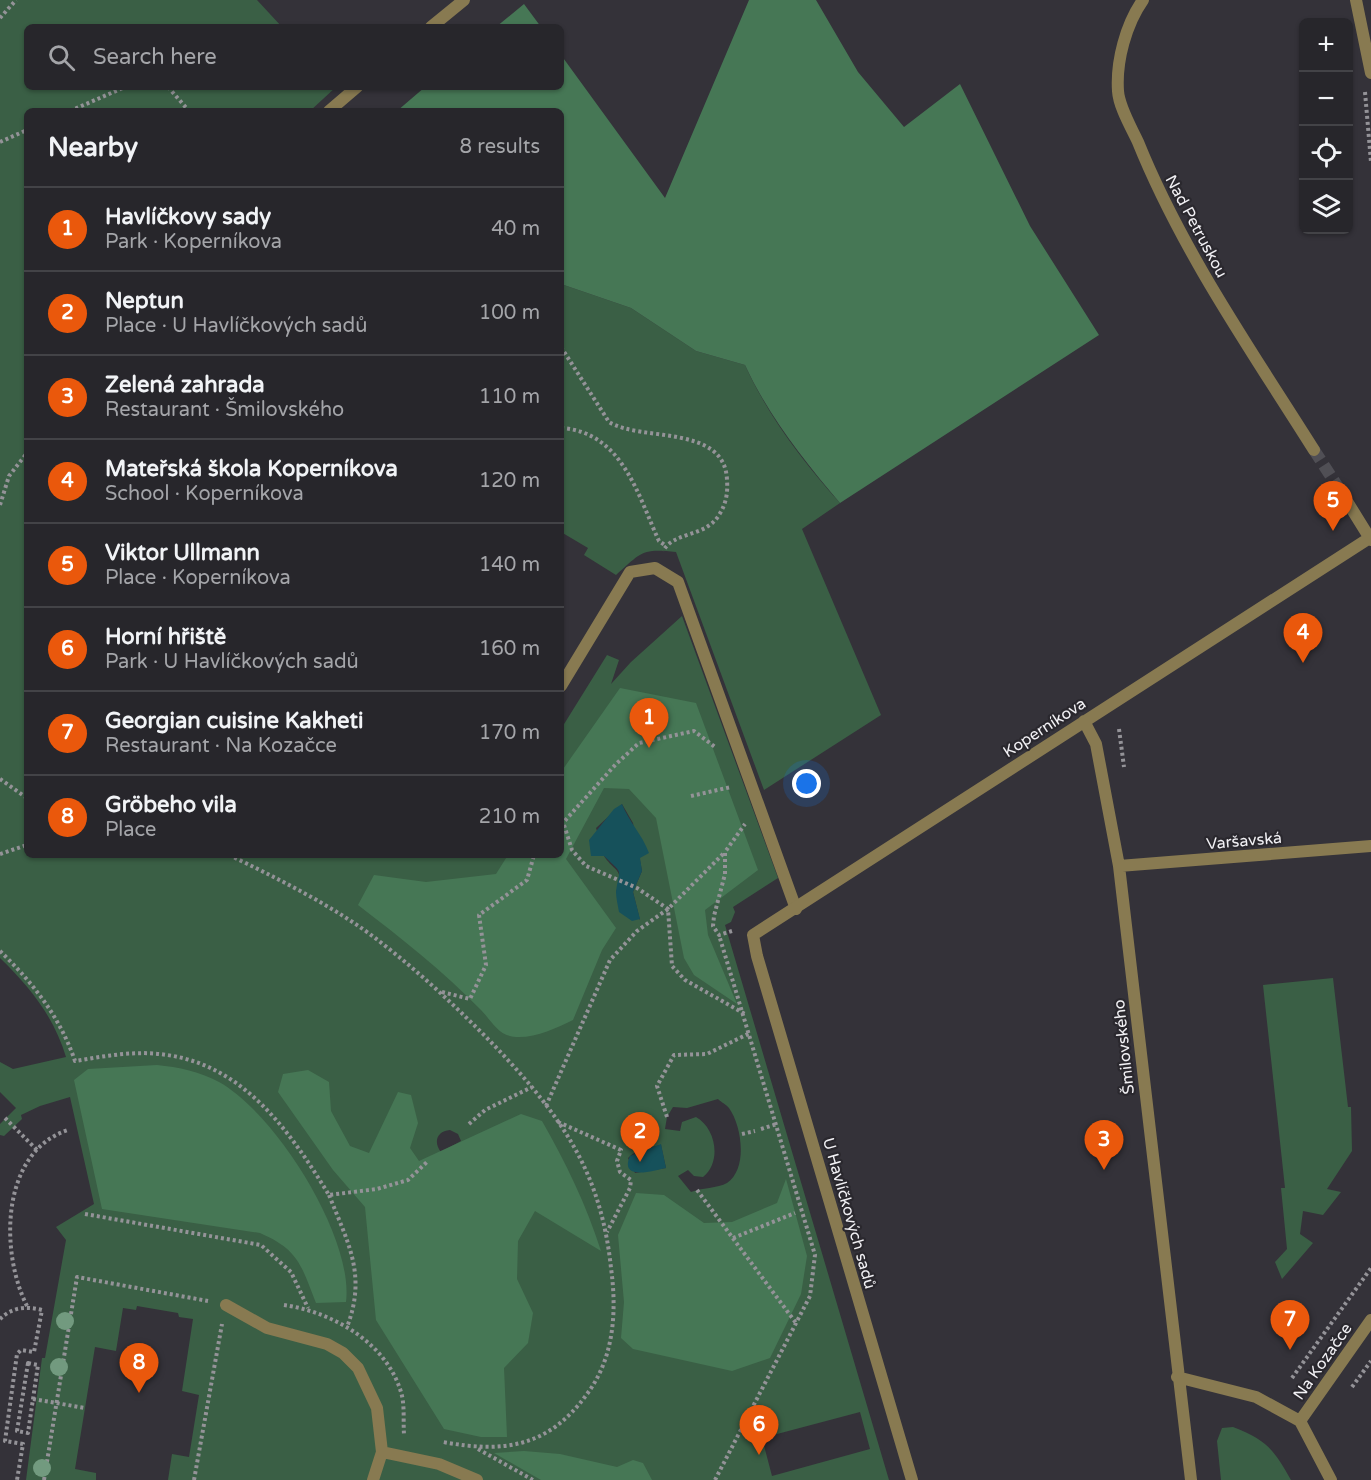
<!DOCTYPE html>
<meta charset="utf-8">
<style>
body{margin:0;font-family:"Varela Round",sans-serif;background:#333237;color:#f1f3f6}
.controls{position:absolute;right:18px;top:18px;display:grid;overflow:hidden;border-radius:9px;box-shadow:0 2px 4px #0004}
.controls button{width:54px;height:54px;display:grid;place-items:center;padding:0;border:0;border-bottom:2px solid #434347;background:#27262b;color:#f1f3f6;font:30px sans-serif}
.you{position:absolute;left:807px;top:784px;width:21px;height:21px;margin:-15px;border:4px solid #fff;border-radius:50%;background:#1a73e8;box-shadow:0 0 0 9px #1a73e833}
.badge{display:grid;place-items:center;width:39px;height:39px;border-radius:50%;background:#ea580c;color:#fff;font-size:20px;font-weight:700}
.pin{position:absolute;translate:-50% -50px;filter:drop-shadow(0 2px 3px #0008)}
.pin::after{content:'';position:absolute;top:32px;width:21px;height:18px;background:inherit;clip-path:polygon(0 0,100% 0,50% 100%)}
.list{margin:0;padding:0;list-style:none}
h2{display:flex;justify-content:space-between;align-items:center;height:78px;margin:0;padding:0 24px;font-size:26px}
h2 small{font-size:20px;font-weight:400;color:#a4a5a9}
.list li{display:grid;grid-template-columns:39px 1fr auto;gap:18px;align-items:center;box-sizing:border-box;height:84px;padding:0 24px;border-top:2px solid #434347}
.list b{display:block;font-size:22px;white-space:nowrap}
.list p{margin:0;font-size:20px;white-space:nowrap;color:#a4a5a9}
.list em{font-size:20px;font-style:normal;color:#a4a5a9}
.icon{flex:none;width:33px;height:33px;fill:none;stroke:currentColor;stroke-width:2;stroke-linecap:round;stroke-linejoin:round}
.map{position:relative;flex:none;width:1371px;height:1480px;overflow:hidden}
.search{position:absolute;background:#27262b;box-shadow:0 2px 4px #0004;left:24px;top:24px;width:540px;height:66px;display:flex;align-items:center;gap:15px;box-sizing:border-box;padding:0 21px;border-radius:9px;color:#a4a5a9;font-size:22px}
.panel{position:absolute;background:#27262b;box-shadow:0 2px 4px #0004;left:24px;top:108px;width:540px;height:750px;border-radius:9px}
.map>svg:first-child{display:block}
</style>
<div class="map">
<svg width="1371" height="1480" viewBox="0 0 1371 1480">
<rect width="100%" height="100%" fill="#343239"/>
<path fill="#3a5f45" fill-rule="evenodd" d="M0,0H257L282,27H27V87H336L310,111H27V855H561V729L607,655L619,660L611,684L631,662L682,616L778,878L733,907L735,912L731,922L725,925L889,1480H168L172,1454L189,1457L199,1395L182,1391L193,1319L179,1317L178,1313L137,1306L136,1310L123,1308L116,1351L95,1347L75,1469L96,1473V1480H26L42,1358H45L66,1240L56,1227L94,1204L70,1097L40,1106L21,1115L22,1119L4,1136L0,1135V1124L16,1108L0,1092V1062L13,1069L66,1057C54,1017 30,987 0,958ZM622,804L633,823L642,871L633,892L640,920L616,892C625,868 615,873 604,856C600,849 599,836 596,828ZM718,1099C721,1102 727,1105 729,1108C742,1126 748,1169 727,1183C718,1188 701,1188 691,1192L678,1176L688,1170L694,1176L703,1177C722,1162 716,1128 696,1117L682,1122L680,1131L665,1129L667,1117L673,1107L687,1108ZM450,1130L458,1134L461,1141L441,1152C433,1142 437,1131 450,1130ZM661,1145L666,1168L635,1173L628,1158C636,1149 649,1148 661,1145ZM860,1412L870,1449L772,1476L762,1438Z
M561,284L631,308L696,351L745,365C767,414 803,462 840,503L802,529L881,715L764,790L676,552C641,548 641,553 616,575L584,555L588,548L561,532Z
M1333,978L1348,1107H1351L1352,1151L1327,1189L1341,1192L1323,1215L1303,1211L1300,1234L1313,1243L1282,1279L1275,1262L1287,1249L1281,1188H1285L1263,985Z
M1233,1427C1267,1440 1274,1450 1291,1480H1221L1217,1441L1222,1428Z"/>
<path fill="#467755" d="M749,0H816L858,72L904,127L960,84L1030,226L1099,335L840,503C804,461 768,415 745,365L696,351L631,308L561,284V111H397L425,87H561V55L665,198Z
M524,4L541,27H496Z
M620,688L696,703L758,870L705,910L708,935L737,1004L694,975L684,958L656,818L629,789L604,788L566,859L616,928L602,950L573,1020C556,1028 536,1038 516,1037C498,1036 492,1021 481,1010C443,971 401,938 358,905L374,875L426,882L496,874L508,855H561V772Z
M157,1065C178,1067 201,1072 219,1082C275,1113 354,1237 346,1302L316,1303C301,1265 299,1250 260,1233L102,1209L74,1080L88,1069Z
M308,1070L329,1082L331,1111L350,1146L369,1153L398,1092L411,1095L418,1123L410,1148L419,1161L521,1114L542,1121C566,1163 586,1204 601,1251L535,1211L518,1241L517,1279L533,1313L528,1343L504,1368L507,1437H481L444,1429L376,1320L365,1207L333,1170L278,1092L283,1074Z
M786,1179L807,1256L801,1294L770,1358L732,1371L633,1349L621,1338L624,1302L618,1235L636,1193L664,1195L704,1223L732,1222L777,1203Z
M524,1451L560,1454L617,1467L633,1460L643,1463L652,1480H541L494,1453Z"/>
<path fill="#16515b" d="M622,804C629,822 642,834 649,853L640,858L642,871L633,892L640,919L632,921L619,912C618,906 616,898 616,892C619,867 625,876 604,856H591L589,840L614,809Z
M661,1144L666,1168C653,1171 619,1181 630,1156Z"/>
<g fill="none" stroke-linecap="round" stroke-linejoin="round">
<path stroke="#504f55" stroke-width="12" stroke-dasharray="12 6" stroke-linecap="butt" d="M1314,450L1343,495"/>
<path stroke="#949398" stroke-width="4" stroke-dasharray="3 3" stroke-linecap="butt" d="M0,18L16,0
M168,87L189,111
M1365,92L1371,162
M70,111L125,87
M0,142L27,130
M561,347L609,422C641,442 725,424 727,480C728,493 726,504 719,515C705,538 674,531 663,551
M561,428C623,432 638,496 659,541L666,546
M0,505L9,476L27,453
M1119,729L1124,767
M0,779L27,798
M691,796L731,787
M561,825L616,764L639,743L694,731L715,747
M564,825L572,850L586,866L637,888L668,909L672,966L685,980L745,1014
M0,854L27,845
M229,855C277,878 337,908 379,941C418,971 452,1003 487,1038C522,1074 558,1114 581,1160C598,1194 607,1230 611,1268C617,1312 614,1358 587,1394C548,1448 503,1453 443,1442
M732,931L719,935L713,926L714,916L725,874V852L745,824
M0,951C33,983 60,1017 75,1061C105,1056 137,1050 167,1055C245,1066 291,1133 329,1195L377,1189L408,1180L428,1161
M442,992L470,999L486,965L479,915L527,880L534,855
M546,1106L610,960L637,931L668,909L725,852
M667,1117L657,1086L674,1055L707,1054L750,1033
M5,1118L37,1150
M558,1122L621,1150L617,1161L620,1172L631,1180L630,1188L607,1232
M469,1124L485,1110L532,1087
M761,1129L777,1124
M742,1134L755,1131
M697,1190L796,1323
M329,1195C348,1243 367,1275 347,1327
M85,1214L261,1245L291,1272L308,1308
M733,1238L795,1213
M284,1305C332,1312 386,1342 401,1392C405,1405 403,1421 404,1434
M27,1306C0,1253 0,1152 68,1130
M0,1319C12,1307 26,1306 42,1310L34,1352L21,1350L17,1354L5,1441L23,1444L17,1480
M28,1363L38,1365L28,1433L17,1431Z
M1292,1378L1371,1268
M1352,1387L1371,1361
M33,1399L85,1408
M478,1449L533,1480
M44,1480L77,1277L208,1301
M194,1480L222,1324
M715,1480L810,1296L815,1255L719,935"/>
<path stroke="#887a51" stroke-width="12" d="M561,686L630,572L655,568L678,582L796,909
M226,1305L267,1328L327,1344L343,1353L358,1368L377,1408L382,1452L373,1480
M382,1452L439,1464L477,1480"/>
<path stroke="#887a51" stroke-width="12" d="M1143,0C1126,24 1116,61 1118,91C1119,107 1131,127 1138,142C1182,251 1251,350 1314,450
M1356,0L1371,73
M431,27L464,0
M329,111L357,87
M1343,495L1371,540
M1084,721L1096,744L1119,866L1191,1480
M1119,866L1371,846
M1177,1377L1256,1397L1300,1421L1331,1480
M1300,1421L1371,1320
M912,1480L757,956L753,935L1371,537"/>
</g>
<g fill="#729a7f">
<circle cx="65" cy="1321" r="9"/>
<circle cx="59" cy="1367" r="9"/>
<circle cx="42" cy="1468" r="9"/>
</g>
<g text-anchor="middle" stroke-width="4.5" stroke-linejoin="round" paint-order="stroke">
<g font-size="16" fill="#f2f1f5" stroke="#2a282e">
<text transform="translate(1197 226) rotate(62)" y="6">Nad Petruskou</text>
<text transform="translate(1044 727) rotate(-33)" y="6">Koperníkova</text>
<text transform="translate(1244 840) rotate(-5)" y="6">Varšavská</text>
<text transform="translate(1123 1047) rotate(-96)" y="6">Šmilovského</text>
<text transform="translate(850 1213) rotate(74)" y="6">U Havlíčkových sadů</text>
<text transform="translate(1322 1361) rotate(-55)" y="6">Na Kozačce</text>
</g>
</g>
</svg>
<div class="controls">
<button>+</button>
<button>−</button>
<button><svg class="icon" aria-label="locate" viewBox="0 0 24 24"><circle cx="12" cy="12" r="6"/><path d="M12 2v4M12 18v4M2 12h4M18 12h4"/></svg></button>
<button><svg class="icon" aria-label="layers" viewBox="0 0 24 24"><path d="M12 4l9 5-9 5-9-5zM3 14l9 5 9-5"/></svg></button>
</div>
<div class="you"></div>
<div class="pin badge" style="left:649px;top:748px">1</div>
<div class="pin badge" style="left:640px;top:1162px">2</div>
<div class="pin badge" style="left:1104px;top:1170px">3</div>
<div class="pin badge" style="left:1303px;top:663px">4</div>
<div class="pin badge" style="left:1333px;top:531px">5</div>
<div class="pin badge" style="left:759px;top:1455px">6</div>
<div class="pin badge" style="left:1290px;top:1350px">7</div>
<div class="pin badge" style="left:139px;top:1393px">8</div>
<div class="search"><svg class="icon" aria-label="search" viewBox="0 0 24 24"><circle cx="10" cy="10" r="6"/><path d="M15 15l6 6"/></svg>Search here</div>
<section class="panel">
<h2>Nearby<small>8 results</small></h2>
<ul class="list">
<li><span class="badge">1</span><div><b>Havlíčkovy sady</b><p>Park · Koperníkova</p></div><em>40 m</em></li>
<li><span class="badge">2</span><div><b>Neptun</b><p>Place · U Havlíčkových sadů</p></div><em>100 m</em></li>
<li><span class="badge">3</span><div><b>Zelená zahrada</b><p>Restaurant · Šmilovského</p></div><em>110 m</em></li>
<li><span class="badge">4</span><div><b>Mateřská škola Koperníkova</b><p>School · Koperníkova</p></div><em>120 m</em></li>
<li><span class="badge">5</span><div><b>Viktor Ullmann</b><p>Place · Koperníkova</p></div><em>140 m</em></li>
<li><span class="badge">6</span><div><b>Horní hřiště</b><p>Park · U Havlíčkových sadů</p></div><em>160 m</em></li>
<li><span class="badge">7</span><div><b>Georgian cuisine Kakheti</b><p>Restaurant · Na Kozačce</p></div><em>170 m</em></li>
<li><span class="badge">8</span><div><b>Gröbeho vila</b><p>Place</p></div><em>210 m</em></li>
</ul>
</section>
</div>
